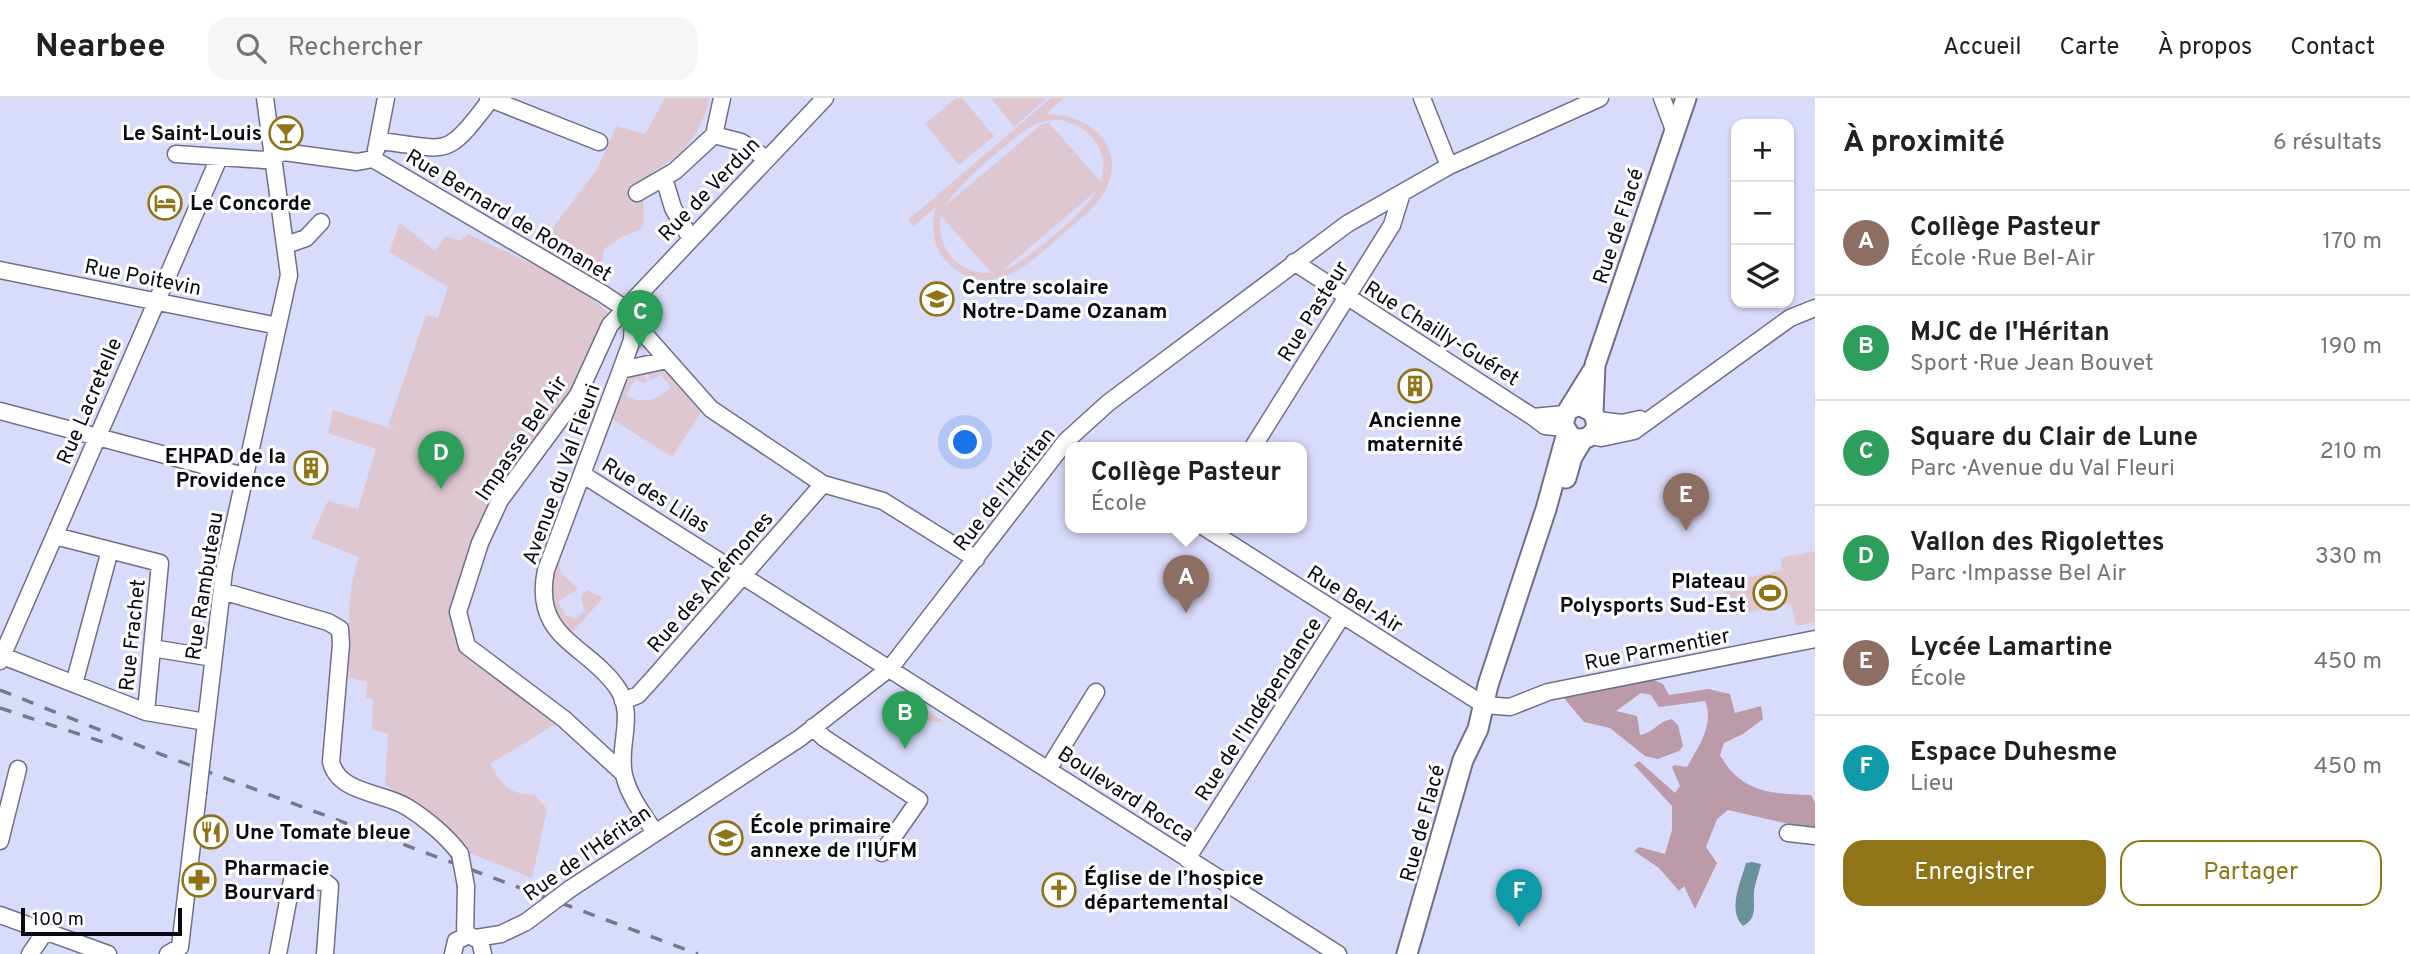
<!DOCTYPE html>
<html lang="fr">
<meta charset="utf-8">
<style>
body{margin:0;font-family:Overpass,sans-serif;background:#f6f6f6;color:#202124}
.controls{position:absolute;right:21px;top:21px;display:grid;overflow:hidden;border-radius:14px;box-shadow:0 2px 5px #0004}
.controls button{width:63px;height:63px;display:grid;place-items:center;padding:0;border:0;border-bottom:2px solid #e0e0e0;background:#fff;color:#202124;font:35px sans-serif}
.scale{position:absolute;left:21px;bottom:18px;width:161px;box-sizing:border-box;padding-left:7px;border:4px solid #0a0a14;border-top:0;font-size:19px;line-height:24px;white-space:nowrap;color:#0a0a14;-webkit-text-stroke:5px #fff;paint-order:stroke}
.you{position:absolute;left:966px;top:345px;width:24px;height:24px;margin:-18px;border:5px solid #fff;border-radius:50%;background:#1a73e8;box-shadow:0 0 0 10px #1a73e833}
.badge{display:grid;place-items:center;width:46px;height:46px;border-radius:50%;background:#8f7418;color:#fff;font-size:23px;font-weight:700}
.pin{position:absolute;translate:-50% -58px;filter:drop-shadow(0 2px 4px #0008)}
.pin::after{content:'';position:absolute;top:37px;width:24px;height:21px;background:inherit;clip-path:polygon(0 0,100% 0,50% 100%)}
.popup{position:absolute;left:1065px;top:344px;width:242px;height:91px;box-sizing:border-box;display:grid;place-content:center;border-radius:14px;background:#fff;filter:drop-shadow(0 2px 5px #0005);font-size:23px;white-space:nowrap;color:#757577}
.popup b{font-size:26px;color:#202124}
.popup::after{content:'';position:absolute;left:50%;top:100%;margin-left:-14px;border:14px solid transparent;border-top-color:#fff}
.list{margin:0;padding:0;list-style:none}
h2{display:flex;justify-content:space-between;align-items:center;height:91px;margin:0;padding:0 28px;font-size:30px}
h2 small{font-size:23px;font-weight:400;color:#757577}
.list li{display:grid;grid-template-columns:46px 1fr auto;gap:21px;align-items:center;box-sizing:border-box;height:105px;padding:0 28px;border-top:2px solid #e0e0e0}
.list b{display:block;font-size:26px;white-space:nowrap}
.list p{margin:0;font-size:23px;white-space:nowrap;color:#757577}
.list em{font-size:23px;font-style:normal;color:#757577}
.actions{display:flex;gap:14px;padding:21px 28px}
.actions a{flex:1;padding:16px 0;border:2px solid #8f7418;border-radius:21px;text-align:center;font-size:24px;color:#8f7418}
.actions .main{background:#8f7418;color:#fff}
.icon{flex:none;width:38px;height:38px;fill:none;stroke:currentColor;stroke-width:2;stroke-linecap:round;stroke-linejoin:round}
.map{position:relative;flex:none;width:1815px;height:856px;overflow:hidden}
header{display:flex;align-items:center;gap:42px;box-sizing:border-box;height:98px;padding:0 35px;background:#fff;border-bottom:2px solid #e0e0e0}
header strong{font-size:33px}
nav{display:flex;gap:38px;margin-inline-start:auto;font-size:24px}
.search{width:490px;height:63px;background:#f6f6f6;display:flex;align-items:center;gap:18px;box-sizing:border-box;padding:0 24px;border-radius:21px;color:#757577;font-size:26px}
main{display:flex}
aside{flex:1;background:#fff}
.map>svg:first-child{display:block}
</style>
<header>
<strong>Nearbee</strong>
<div class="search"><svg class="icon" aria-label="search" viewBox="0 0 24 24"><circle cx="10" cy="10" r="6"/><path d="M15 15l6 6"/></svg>Rechercher</div>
<nav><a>Accueil</a><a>Carte</a><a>À propos</a><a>Contact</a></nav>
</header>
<main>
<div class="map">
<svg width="1815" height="856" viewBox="0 0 1815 856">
<rect width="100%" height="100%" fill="#d9dbfa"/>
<path fill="#dec7d1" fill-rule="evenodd" d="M665,0H710C704,23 694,44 675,60C667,66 654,70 650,79C638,104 647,109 642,131L623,138L604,151L601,171L584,194L610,216L608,221L572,291L496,396L475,436L458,493L473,559L556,626L490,666C501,685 509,698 534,696L547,711L532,780L469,755L455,738L414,704L385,687L388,636L372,631L373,602L366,600L367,584L349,580C349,539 345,499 359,459L311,440L328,403L358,411L376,351L328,335L333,312L399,333L388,328L426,217L438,220L448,189L389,154L400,125L435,153L446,138L460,143L468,136L534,167L548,136L596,73L617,28L645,36Z
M956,0H962L994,38L959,67L925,26Z
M991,0H1047L1014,29Z
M1051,0H1064L1046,16C1088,16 1127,46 1106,91C1098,109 1080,121 1065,134C1032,163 990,208 947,164C932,149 931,128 936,109L913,128L908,122ZM1060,22C1090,28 1111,53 1101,84L1049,25L1042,26L946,107C954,90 1015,37 1034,27C1042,23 1051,22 1060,22ZM1096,93C1086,113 1024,166 1002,173ZM941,118L991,174V175C959,177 935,150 941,118Z
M662,269L701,315L672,359L612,321L629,275L644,274L646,282H649L644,285L635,281L626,298C643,307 657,302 671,289L661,277L650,282L646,271Z
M1815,453V524L1796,528L1791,505L1729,518L1722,485L1782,472L1780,460Z
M558,460L561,475L578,491L558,504L566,518L576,520L584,513L581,499L587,492L603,500L570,537C551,513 547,489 558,460Z
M902,597L944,624H930L898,605Z"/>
<path fill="#bb9aa9" d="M1651,581L1663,586L1669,597L1708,591L1730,596L1735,615L1761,608L1763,621L1743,636L1724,645L1720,657C1741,695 1772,696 1811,697L1815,705V729H1802L1728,712L1717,721L1706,749L1717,765L1695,811L1684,788L1679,793L1659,770L1634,753L1639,749L1665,756L1672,732V708L1634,667L1639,663L1675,695L1680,688L1672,669L1675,667L1687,669C1698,649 1715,626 1705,603L1659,609L1651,597L1641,595L1616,613L1637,618L1640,637C1654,635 1658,623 1672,621L1678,627L1683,648L1679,653L1658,661L1645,658L1610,630L1584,624L1563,599Z"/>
<path fill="#6b919b" d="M1752,764L1761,766C1759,775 1755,785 1754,794C1753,808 1758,820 1743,828C1727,812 1741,783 1746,765Z"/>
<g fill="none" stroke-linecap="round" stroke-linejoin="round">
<defs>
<path id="minor" d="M488,0L599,44
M1422,0L1449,68
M1662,0L1674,32
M714,37L741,44L767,61
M378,43C450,50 443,64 491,1
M376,52L386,0
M176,56L264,62L284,54L357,64L373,61
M373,61L603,196L624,210L633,223L632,242L621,272L546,472C532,540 586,546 616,588C637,616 617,647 624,677C629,698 643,716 654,733
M664,80L673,110L691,141
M637,95L675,73L714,37L722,0
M292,145L306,140L321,124
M1294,164L1533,319
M0,172L278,228
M633,223L711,311L823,386L883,403L976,461
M621,272L667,262
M0,313L244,378
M1597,322L1622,325L1640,321
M1564,330L1545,328L1533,319L1565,316
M1591,338L1601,340L1634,333L1790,220L1815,210
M1253,349L1392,127L1402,95
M582,376L1338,856
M1204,429L1484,607L1510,609L1548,594L1815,541
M55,438L160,465L146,614
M222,493L328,524L340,531L341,546L331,664C339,696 383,694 407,709C425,720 448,739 460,756
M152,550L213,560
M0,557L146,614L206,624
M0,563L219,60
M74,586L110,452
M623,603L638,597L657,576L823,386
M813,629L824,640L919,702L882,755
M202,659L224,473L289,177L265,0
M1049,670L1096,594
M623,675L564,621L467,548L458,514L480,445L500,402L578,297L610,227L825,0
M1788,735L1815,738
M0,743L18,671
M1187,761L1342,518
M570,791L800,640L891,569L1066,343L1108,305L1347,126L1449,68L1600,0
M0,817L108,856
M465,838L466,788
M476,840L501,836L526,824
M30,856L45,834
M168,856L180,849L198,695
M278,856L292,782L325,784L330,788L325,856
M453,856L456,843L469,837L480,843L483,856"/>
<path id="major" d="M1570,311L1579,307L1593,314L1597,326C1594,339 1584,344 1571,339L1563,327L1566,316L1592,274
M1593,314L1595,267L1686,0
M1566,380L1572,359L1583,341
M1407,856L1463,662L1478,631L1488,587L1546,411L1567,335"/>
</defs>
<use href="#minor" stroke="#6e6f8b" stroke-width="19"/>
<use href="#major" stroke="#6e6f8b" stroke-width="23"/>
<use href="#minor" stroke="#fff" stroke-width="16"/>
<use href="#major" stroke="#fff" stroke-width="19"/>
<path stroke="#77788d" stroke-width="3.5" stroke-dasharray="12 12" stroke-linecap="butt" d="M0,592L160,656L698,856
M0,610L106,645"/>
<defs>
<path id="minor-bridge" d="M198,695L202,659
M460,756L466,788
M526,824L570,791"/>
</defs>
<use href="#minor-bridge" stroke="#6e6f8b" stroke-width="19" stroke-linecap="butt"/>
<use href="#minor-bridge" stroke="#fff" stroke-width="16"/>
</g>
<defs>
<symbol id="bar-ring" viewBox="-11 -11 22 22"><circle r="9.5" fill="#fff" stroke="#8f7418" stroke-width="1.5"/><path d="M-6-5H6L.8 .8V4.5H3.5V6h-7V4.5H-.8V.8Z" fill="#8f7418"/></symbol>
<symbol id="hotel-ring" viewBox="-11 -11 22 22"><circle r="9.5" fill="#fff" stroke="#8f7418" stroke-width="1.5"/><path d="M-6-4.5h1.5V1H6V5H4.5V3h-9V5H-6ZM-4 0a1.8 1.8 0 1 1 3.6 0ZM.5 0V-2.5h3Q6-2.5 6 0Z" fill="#8f7418"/></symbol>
<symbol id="school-ring" viewBox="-11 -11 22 22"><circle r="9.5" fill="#fff" stroke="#8f7418" stroke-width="1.5"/><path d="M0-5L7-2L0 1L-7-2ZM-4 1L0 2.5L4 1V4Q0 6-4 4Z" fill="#8f7418"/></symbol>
<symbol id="building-ring" viewBox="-11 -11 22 22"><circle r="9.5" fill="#fff" stroke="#8f7418" stroke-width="1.5"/><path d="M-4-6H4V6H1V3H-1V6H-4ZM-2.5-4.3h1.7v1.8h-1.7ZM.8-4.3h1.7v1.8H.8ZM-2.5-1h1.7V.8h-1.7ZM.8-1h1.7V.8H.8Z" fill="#8f7418"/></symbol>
<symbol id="stadium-ring" viewBox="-11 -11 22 22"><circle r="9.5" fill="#fff" stroke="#8f7418" stroke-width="1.5"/><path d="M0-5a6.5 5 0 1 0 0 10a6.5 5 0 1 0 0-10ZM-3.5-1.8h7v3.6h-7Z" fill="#8f7418"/></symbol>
<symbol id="restaurant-ring" viewBox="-11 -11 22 22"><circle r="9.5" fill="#fff" stroke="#8f7418" stroke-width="1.5"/><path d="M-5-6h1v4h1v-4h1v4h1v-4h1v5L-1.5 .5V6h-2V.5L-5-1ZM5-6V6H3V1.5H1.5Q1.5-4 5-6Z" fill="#8f7418"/></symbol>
<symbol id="pharmacy-ring" viewBox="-11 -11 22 22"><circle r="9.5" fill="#fff" stroke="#8f7418" stroke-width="1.5"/><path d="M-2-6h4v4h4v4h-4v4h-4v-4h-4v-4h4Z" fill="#8f7418"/></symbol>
<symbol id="church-ring" viewBox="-11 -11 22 22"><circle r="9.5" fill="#fff" stroke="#8f7418" stroke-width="1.5"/><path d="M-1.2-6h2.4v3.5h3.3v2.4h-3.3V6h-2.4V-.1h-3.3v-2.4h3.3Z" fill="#8f7418"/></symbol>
</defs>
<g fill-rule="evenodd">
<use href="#bar-ring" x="267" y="16" width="38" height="38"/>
<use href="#hotel-ring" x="146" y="86" width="38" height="38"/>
<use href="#school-ring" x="918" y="182" width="38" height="38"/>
<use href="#building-ring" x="1396" y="269" width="38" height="38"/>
<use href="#building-ring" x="292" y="351" width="38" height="38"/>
<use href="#stadium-ring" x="1751" y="476" width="38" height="38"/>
<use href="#restaurant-ring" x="192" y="715" width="38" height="38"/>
<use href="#school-ring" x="707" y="721" width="38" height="38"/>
<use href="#pharmacy-ring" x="180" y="763" width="38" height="38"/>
<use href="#church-ring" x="1040" y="773" width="38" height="38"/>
</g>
<g text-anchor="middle" stroke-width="6" stroke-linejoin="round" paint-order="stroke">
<g font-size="21" font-weight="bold" fill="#0a0a14" stroke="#fff" text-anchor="start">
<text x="262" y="42" text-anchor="end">Le Saint-Louis</text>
<text x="190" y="112">Le Concorde</text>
<text x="962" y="196">Centre scolaire<tspan x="962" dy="24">Notre-Dame Ozanam</tspan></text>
<text x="1415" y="329" text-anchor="middle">Ancienne<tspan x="1415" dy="24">maternité</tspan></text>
<text x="286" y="365" text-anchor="end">EHPAD de la<tspan x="286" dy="24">Providence</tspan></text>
<text x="1746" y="490" text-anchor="end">Plateau<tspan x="1746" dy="24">Polysports Sud-Est</tspan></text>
<text x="750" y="735">École primaire<tspan x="750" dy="24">annexe de l'IUFM</tspan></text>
<text x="235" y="741">Une Tomate bleue</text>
<text x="224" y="777">Pharmacie<tspan x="224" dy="24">Bourvard</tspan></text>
<text x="1084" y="787">Église de l’hospice<tspan x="1084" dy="24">départemental</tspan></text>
</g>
<g font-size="21" fill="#0a0a14" stroke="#fff">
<text transform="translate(709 91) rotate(-46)" y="7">Rue de Verdun</text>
<text transform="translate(509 117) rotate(31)" y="7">Rue Bernard de Romanet</text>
<text transform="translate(1618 128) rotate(-72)" y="7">Rue de Flacé</text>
<text transform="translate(143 179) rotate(11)" y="7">Rue Poitevin</text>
<text transform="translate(1313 213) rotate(-58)" y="7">Rue Pasteur</text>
<text transform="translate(1442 235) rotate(32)" y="7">Rue Chailly-Guéret</text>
<text transform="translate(89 303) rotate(-67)" y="7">Rue Lacretelle</text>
<text transform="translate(521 340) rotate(-56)" y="7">Impasse Bel Air</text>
<text transform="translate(561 376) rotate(-70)" y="7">Avenue du Val Fleuri</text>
<text transform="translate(1004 391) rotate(-52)" y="7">Rue de l'Héritan</text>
<text transform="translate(656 397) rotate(32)" y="7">Rue des Lilas</text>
<text transform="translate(710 484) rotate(-49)" y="7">Rue des Anémones</text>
<text transform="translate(204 488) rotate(-81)" y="7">Rue Rambuteau</text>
<text transform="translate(1355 501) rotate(32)" y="7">Rue Bel-Air</text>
<text transform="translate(132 537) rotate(-84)" y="7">Rue Frachet</text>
<text transform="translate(1657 551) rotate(-11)" y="7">Rue Parmentier</text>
<text transform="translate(1258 611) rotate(-57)" y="7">Rue de l'Indépendance</text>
<text transform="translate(1126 696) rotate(33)" y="7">Boulevard Rocca</text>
<text transform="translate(1422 725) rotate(-75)" y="7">Rue de Flacé</text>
<text transform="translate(587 755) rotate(-35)" y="7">Rue de l'Héritan</text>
</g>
</g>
</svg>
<div class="controls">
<button>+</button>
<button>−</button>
<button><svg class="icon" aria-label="layers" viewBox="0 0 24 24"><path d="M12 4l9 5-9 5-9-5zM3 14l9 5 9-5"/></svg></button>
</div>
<div class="scale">100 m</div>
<div class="you"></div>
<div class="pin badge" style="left:1186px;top:515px;background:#8d6e63">A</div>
<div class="popup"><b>Collège Pasteur</b>École</div>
<div class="pin badge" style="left:905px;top:651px;background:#2e9e5b">B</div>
<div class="pin badge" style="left:640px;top:250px;background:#2e9e5b">C</div>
<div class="pin badge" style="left:441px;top:391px;background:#2e9e5b">D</div>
<div class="pin badge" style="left:1686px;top:433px;background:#8d6e63">E</div>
<div class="pin badge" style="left:1519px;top:829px;background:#0f9aa8">F</div>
</div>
<aside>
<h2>À proximité<small>6 résultats</small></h2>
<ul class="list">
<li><span class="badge" style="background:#8d6e63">A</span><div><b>Collège Pasteur</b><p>École · Rue Bel-Air</p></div><em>170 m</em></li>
<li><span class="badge" style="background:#2e9e5b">B</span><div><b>MJC de l'Héritan</b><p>Sport · Rue Jean Bouvet</p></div><em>190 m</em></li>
<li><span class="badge" style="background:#2e9e5b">C</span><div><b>Square du Clair de Lune</b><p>Parc · Avenue du Val Fleuri</p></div><em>210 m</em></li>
<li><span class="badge" style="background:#2e9e5b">D</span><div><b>Vallon des Rigolettes</b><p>Parc · Impasse Bel Air</p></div><em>330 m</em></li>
<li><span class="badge" style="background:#8d6e63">E</span><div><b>Lycée Lamartine</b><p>École</p></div><em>450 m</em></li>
<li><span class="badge" style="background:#0f9aa8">F</span><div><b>Espace Duhesme</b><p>Lieu</p></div><em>450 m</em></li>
</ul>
<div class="actions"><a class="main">Enregistrer</a><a>Partager</a></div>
</aside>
</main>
